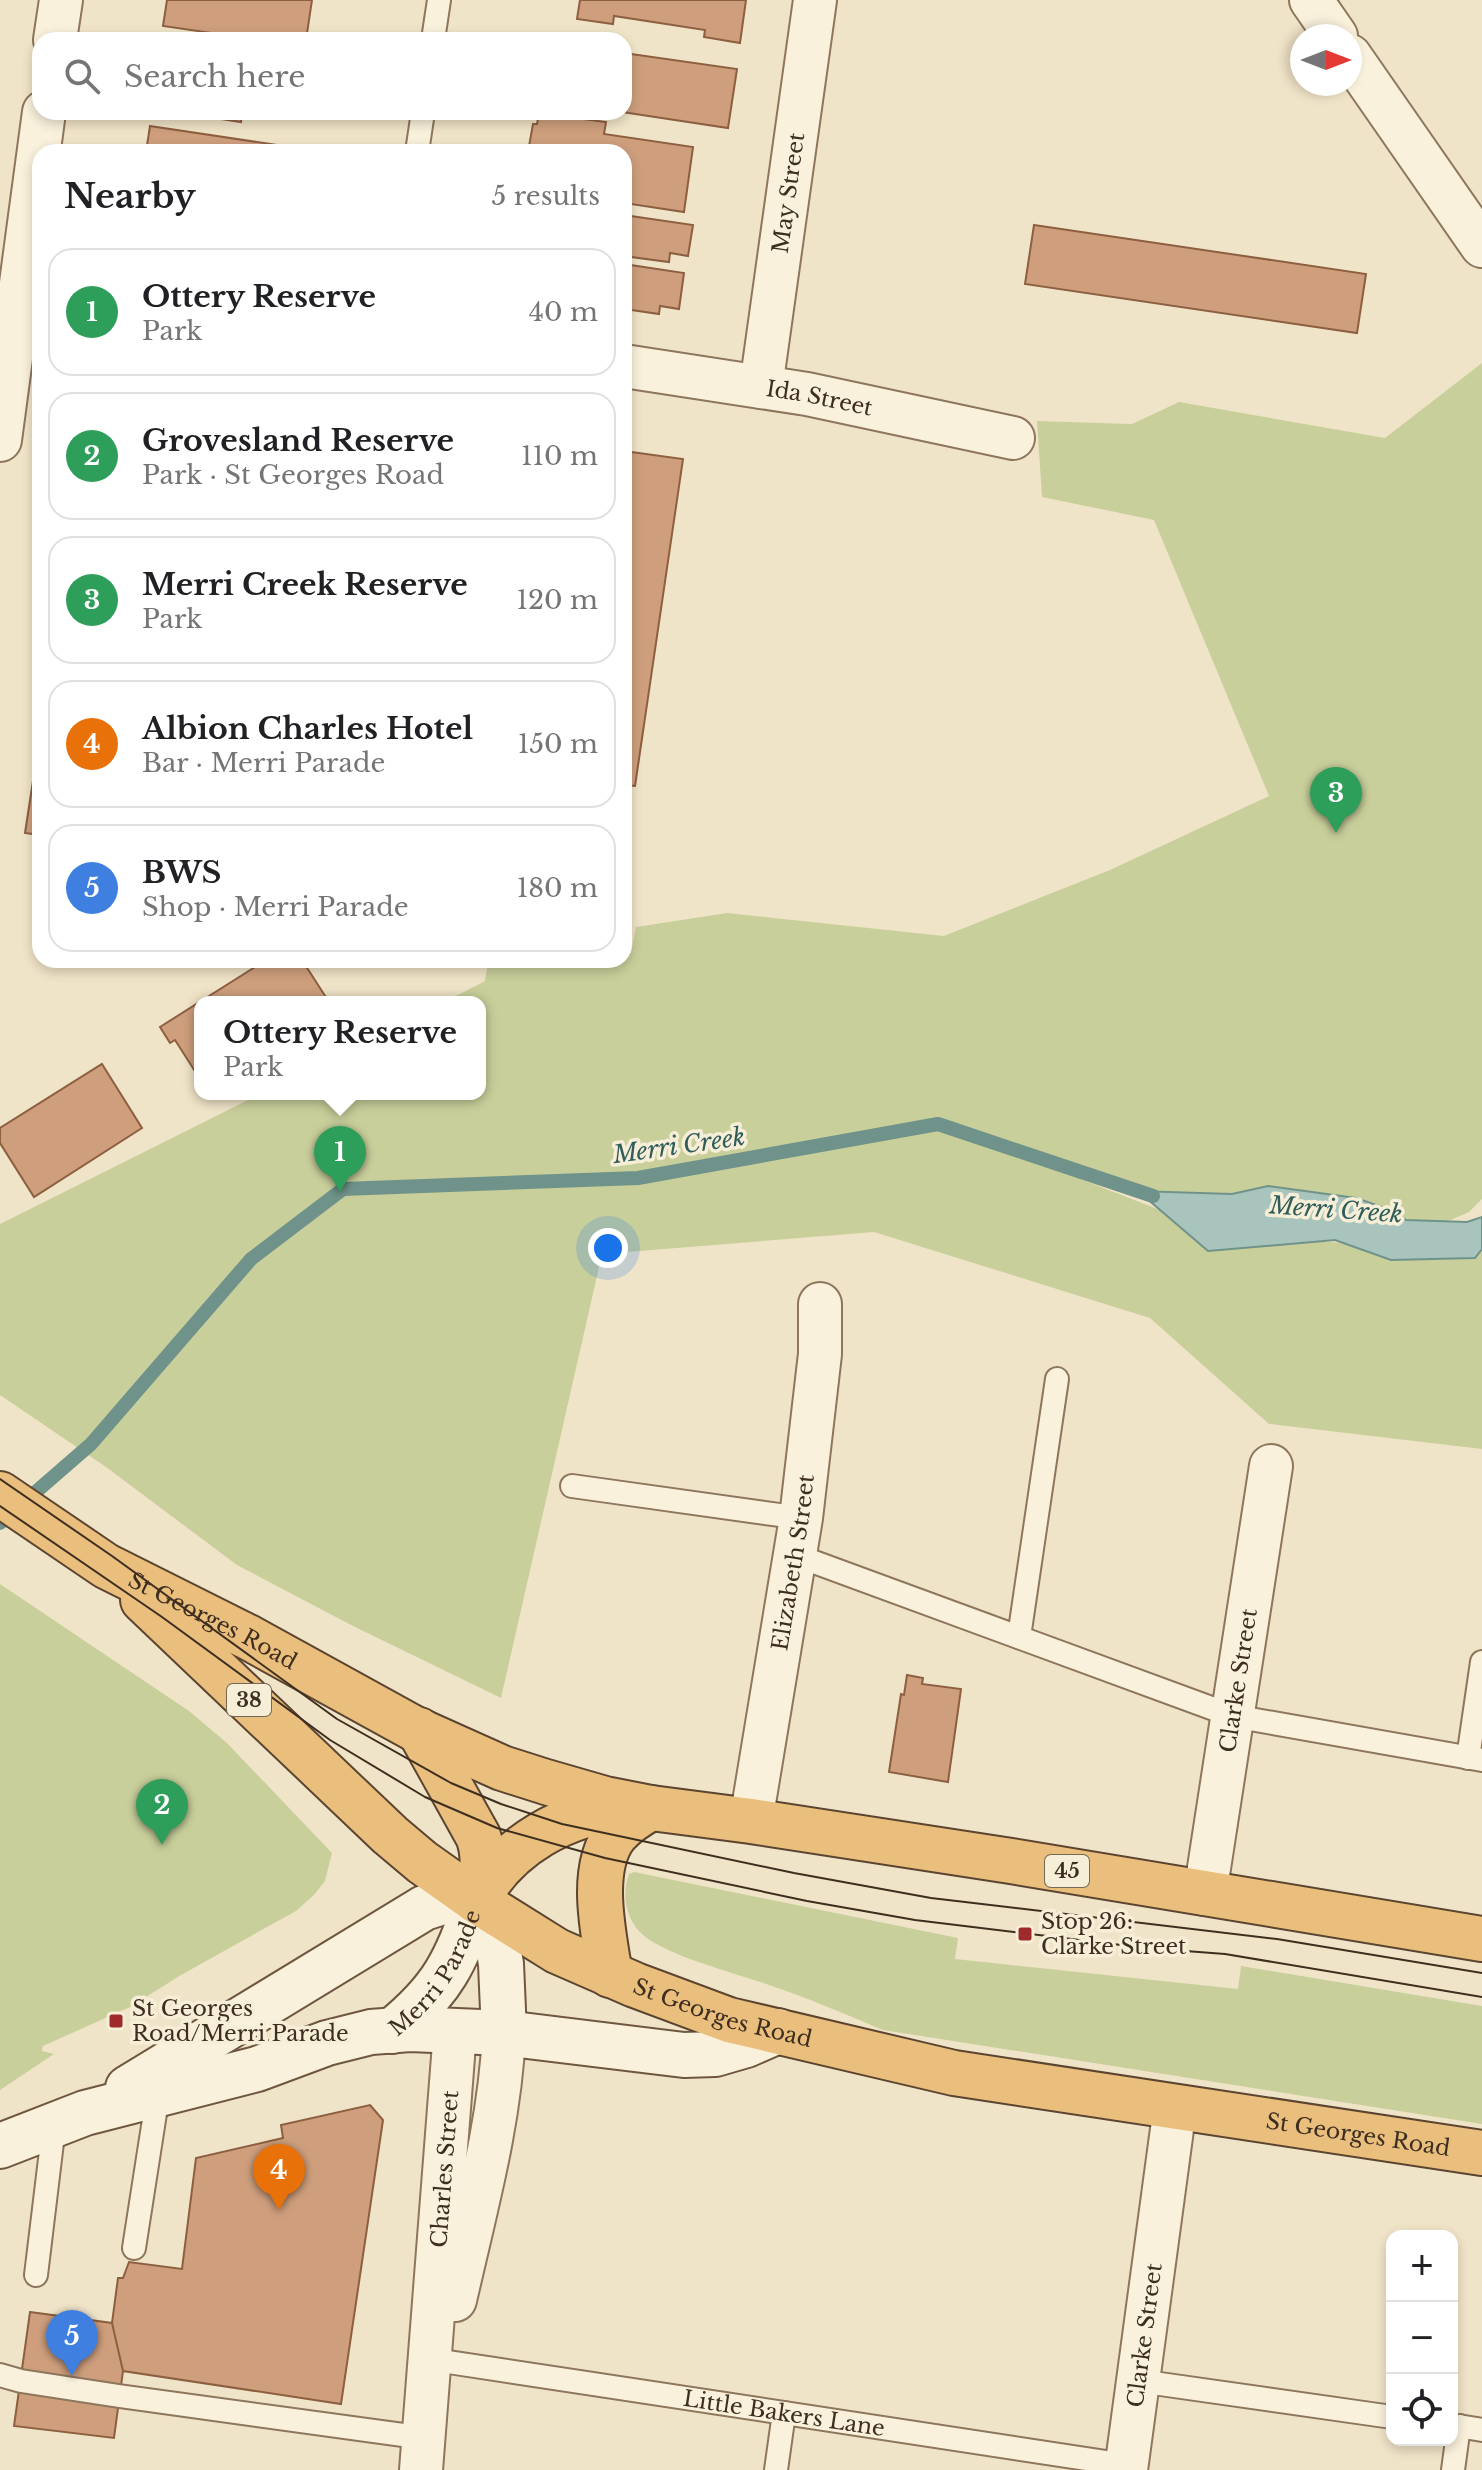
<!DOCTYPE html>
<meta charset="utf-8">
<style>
body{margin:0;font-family:"Libre Baskerville",serif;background:#f2f2f2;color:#202124}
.controls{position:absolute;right:24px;bottom:24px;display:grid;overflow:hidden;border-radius:16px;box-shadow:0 4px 12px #0003}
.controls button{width:72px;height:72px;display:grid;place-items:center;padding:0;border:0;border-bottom:2px solid #e0e0e0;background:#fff;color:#202124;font:40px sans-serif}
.compass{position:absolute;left:1290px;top:24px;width:72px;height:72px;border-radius:50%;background:#fff;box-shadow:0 4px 12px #0003;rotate:90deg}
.you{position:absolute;left:608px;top:1248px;width:28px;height:28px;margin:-20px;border:6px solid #fff;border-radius:50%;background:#1a73e8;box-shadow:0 0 0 12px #1a73e833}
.badge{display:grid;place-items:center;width:52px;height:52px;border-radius:50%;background:#9e2a2b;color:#fff;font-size:26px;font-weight:700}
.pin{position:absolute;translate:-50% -66px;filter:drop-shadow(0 2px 4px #0008)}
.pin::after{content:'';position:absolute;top:42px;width:28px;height:24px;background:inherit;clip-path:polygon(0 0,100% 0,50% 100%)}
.popup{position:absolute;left:194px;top:996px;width:292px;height:104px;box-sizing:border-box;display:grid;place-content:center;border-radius:16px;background:#fff;filter:drop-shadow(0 2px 6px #0005);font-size:26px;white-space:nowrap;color:#757577}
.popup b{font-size:30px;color:#202124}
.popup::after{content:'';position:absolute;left:50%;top:100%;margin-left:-16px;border:16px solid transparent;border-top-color:#fff}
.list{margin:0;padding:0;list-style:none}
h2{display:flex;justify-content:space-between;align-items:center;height:104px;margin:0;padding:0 32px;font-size:34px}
h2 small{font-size:26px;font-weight:400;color:#757577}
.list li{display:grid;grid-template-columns:52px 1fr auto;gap:24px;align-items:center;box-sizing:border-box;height:128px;margin:0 16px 16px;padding:0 16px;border:2px solid #e0e0e0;border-radius:24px}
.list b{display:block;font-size:30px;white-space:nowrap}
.list p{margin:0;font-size:26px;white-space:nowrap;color:#757577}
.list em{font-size:26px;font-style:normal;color:#757577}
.icon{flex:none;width:44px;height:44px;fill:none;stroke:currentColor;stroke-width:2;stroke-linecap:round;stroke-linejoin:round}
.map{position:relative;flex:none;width:1482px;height:2470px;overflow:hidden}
.search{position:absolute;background:#fff;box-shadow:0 4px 12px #0003;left:32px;top:32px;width:600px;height:88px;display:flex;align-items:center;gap:20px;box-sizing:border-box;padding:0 28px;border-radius:24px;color:#757577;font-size:30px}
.panel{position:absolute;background:#fff;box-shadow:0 4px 12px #0003;left:32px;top:144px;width:600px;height:824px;border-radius:24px}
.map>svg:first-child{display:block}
</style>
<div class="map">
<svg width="1482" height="2470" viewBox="0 0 1482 2470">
<rect width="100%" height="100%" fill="#f0e4c8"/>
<path fill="#c9cf9b" d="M1482,363V1199L1469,1212L1407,1239L1240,1225L960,1132L1224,1235L1462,1251L1482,1240V1449L1269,1424L1150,1318L874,1232L602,1254L501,1698L353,1626L237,1565L106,1467L0,1395V1224L260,1094H480V1002H444L485,981L488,961L624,960V954L631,953L636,927L727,913L944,936L1110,870L1269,796L1154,520L1042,497L1037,421L1132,424L1179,402L1385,438Z
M0,1584L189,1711L227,1743L332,1853L325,1881L314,1895L296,1911L181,1975L130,2007L43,2046L42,2051L54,2054L0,2090Z
M634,1872L958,1938L955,1959L1238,1989L1241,1966L1482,2006V2124L883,2030C845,2014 808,1998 769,1985C735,1973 671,1957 644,1936C626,1921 621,1895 629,1874Z"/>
<path fill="#a9c4bc" stroke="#6f938a" stroke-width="2" d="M1268,1186L1356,1198L1396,1212L1406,1220L1467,1222L1482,1217V1249L1475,1258L1391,1260L1335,1240L1208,1251L1138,1191L1232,1194Z"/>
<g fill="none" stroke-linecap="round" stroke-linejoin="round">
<path stroke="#6f938a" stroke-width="14" d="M0,1523L91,1444L251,1259L343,1189L638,1178L938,1124L1153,1196"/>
</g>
<path fill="#cf9f7d" stroke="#8d5f41" stroke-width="2" d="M167,0H312L306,40H259L163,26Z
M580,0H746L740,43L704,37L705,30L614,16L613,24L577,19Z
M624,53L737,69L728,128L622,112H624Z
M176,112H242L241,122Z
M539,113L606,122L604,134L693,147L684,212L624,203V152H528L533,124H537Z
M150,126L297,148L296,152H146Z
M624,215L693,225L688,256L670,253L669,262L624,256Z
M1034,225L1366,274L1357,333L1025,284Z
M624,264L684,273L679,309L660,306L659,314L624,309Z
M624,451L683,459L635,786L624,785Z
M40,735V835L25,833Z
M266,960H302L329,1002H200V1079L175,1040L170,1043L160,1027Z
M102,1064L142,1128L34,1197L0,1143V1128Z
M907,1675L923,1678L922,1684L961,1689L948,1782L889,1772L901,1694L904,1695Z
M370,2105L383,2120L341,2404L123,2371L112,2323L118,2278H123L129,2262L182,2269L196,2158L283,2138L281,2125Z
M30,2312L112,2323L123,2371L114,2438L14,2426Z"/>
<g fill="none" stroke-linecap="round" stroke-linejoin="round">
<defs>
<g id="service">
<path d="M433,40L439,0"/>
<path d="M417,152L423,112"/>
<path d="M572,1486L801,1518"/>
<path d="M795,1555L1233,1716L1482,1760"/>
<path d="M1019,1637L1057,1379"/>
<path d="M1468,1758L1482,1662"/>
<path d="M134,2248L158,2094"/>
<path d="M36,2275L54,2126"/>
<path id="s1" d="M442,2361L1126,2465"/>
<path d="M0,2375L21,2381L119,2396L425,2438"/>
<path d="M1139,2381L1392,2417"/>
<path d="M1452,2425L1482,2430"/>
<path d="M776,2470L784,2413"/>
<path d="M1453,2470L1459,2426"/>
</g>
<g id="minor">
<path d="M1311,0L1336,36"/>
<path d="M55,40L61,0"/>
<path d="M1350,56L1482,246"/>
<path id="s2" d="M624,366L807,394L1013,438"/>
<path id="s3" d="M761,387L815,0"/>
<path d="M0,440L44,112"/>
<path id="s4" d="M751,1821L801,1518L820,1354V1304"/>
<path id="s5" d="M1205,1894L1271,1466"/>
<path d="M455,2300C475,2211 500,2124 504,2033"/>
<path id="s6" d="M421,2470L455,2031"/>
<path id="s7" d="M1126,2470L1175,2107"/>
</g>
<g id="secondary">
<path d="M477,1901L497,1940L501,1964L504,2033"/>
<path id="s8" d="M392,2031C444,1989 455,1962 477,1901"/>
<path d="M128,2088L424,1908L449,1900L477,1901"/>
<path d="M0,2146L85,2113L257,2069L327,2043L371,2032L410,2029L504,2033L684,2055L715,2054L746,2045L778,2031"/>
</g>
<g id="trunk">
<path id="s9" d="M0,1494L106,1566L248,1637L415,1729L502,1768L546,1782L605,1799L651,1808L751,1821L1011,1861L1482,1939"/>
<path id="s10" d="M143,1600L390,1835L422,1862L477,1901L557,1951L635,1985L729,2020L954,2073L1482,2153"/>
<path d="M419,1730L478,1836C486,1857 482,1877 477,1899"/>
<path d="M477,1901C506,1845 566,1812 629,1807"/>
<path d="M610,1975C604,1935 588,1869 616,1834C626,1823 638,1815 651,1808"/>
</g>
</defs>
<use href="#service" stroke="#8d765c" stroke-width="26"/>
<use href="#minor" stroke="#8d765c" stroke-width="46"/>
<use href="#secondary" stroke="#6f573f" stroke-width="48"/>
<use href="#trunk" stroke="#5b4430" stroke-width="48"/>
<use href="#service" stroke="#faf1dc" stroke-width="22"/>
<use href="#minor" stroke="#faf1dc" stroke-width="42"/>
<use href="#secondary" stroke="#faf1dc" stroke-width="44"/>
<use href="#trunk" stroke="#eabe7c" stroke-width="44"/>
<path stroke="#3d2e20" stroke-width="2" d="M0,1479L112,1556L337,1719L451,1783L501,1804L562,1824L794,1873L931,1898L1277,1939L1482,1973
M0,1506L162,1617L330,1740L425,1797L497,1828L605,1858L807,1901L915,1920L1146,1948L1225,1954L1482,1997"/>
</g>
<g fill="#9e2a2b" stroke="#f7eed8" stroke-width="3">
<rect x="1017" y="1926" width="16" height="16" rx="4"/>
<rect x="108" y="2013" width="16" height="16" rx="4"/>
</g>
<g text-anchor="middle" stroke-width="7" stroke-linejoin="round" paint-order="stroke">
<g fill="#f7eed8" stroke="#756857" stroke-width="2">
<rect x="227" y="1684" width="44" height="32" rx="6"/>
<rect x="1045" y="1855" width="44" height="32" rx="6"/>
</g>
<g font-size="20" font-weight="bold" fill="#3d2e20">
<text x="249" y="1707">38</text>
<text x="1067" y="1878">45</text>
</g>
<g font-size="22" fill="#3d2e20" stroke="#f7eed8">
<text dy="8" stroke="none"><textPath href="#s3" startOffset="196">May Street</textPath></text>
<text dy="8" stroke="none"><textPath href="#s2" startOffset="198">Ida Street</textPath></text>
<text dy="8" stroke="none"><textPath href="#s4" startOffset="262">Elizabeth Street</textPath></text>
<text dy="8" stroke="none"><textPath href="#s9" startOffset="248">St Georges Road</textPath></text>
<text dy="8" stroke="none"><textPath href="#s5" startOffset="216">Clarke Street</textPath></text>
<text dy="8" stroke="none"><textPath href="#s8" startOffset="74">Merri Parade</textPath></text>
<text dy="8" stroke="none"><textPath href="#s10" startOffset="722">St Georges Road</textPath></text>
<text dy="8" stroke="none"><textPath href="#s10" startOffset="1370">St Georges Road</textPath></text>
<text dy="8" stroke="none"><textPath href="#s6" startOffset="302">Charles Street</textPath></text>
<text dy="8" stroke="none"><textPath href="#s7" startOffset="136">Clarke Street</textPath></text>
<text dy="8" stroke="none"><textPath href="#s1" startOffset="346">Little Bakers Lane</textPath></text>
</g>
<g font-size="22" fill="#3d2e20" stroke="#f7eed8" text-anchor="start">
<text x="1041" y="1929">Stop 26:<tspan x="1041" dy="25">Clarke Street</tspan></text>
<text x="132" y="2016">St Georges<tspan x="132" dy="25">Road/Merri Parade</tspan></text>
</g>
<g font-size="24" font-style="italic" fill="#2f5d5a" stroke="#f7eed8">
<text transform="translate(679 1146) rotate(-8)" y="8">Merri Creek</text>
<text transform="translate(1336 1210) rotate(4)" y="8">Merri Creek</text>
</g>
</g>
</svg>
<div class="controls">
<button>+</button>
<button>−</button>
<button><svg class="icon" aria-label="locate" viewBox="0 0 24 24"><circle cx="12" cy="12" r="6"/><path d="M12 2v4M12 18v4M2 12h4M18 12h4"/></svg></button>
</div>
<svg class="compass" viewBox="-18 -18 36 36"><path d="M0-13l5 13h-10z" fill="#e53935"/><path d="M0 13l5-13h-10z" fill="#757577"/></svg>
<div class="you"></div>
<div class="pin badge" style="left:340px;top:1192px;background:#2e9e5b">1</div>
<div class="popup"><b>Ottery Reserve</b>Park</div>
<div class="pin badge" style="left:162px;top:1845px;background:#2e9e5b">2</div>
<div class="pin badge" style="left:1336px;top:833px;background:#2e9e5b">3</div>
<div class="pin badge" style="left:279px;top:2210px;background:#e8710a">4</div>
<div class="pin badge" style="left:72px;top:2376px;background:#3f7fe0">5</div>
<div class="search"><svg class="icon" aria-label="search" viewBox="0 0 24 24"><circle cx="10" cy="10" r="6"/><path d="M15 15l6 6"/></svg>Search here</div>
<section class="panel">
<h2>Nearby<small>5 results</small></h2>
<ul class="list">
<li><span class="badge" style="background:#2e9e5b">1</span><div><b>Ottery Reserve</b><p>Park</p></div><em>40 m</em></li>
<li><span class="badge" style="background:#2e9e5b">2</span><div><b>Grovesland Reserve</b><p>Park · St Georges Road</p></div><em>110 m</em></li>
<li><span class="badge" style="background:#2e9e5b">3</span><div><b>Merri Creek Reserve</b><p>Park</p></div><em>120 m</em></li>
<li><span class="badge" style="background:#e8710a">4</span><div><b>Albion Charles Hotel</b><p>Bar · Merri Parade</p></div><em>150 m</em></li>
<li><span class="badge" style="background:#3f7fe0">5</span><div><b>BWS</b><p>Shop · Merri Parade</p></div><em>180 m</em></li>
</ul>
</section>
</div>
